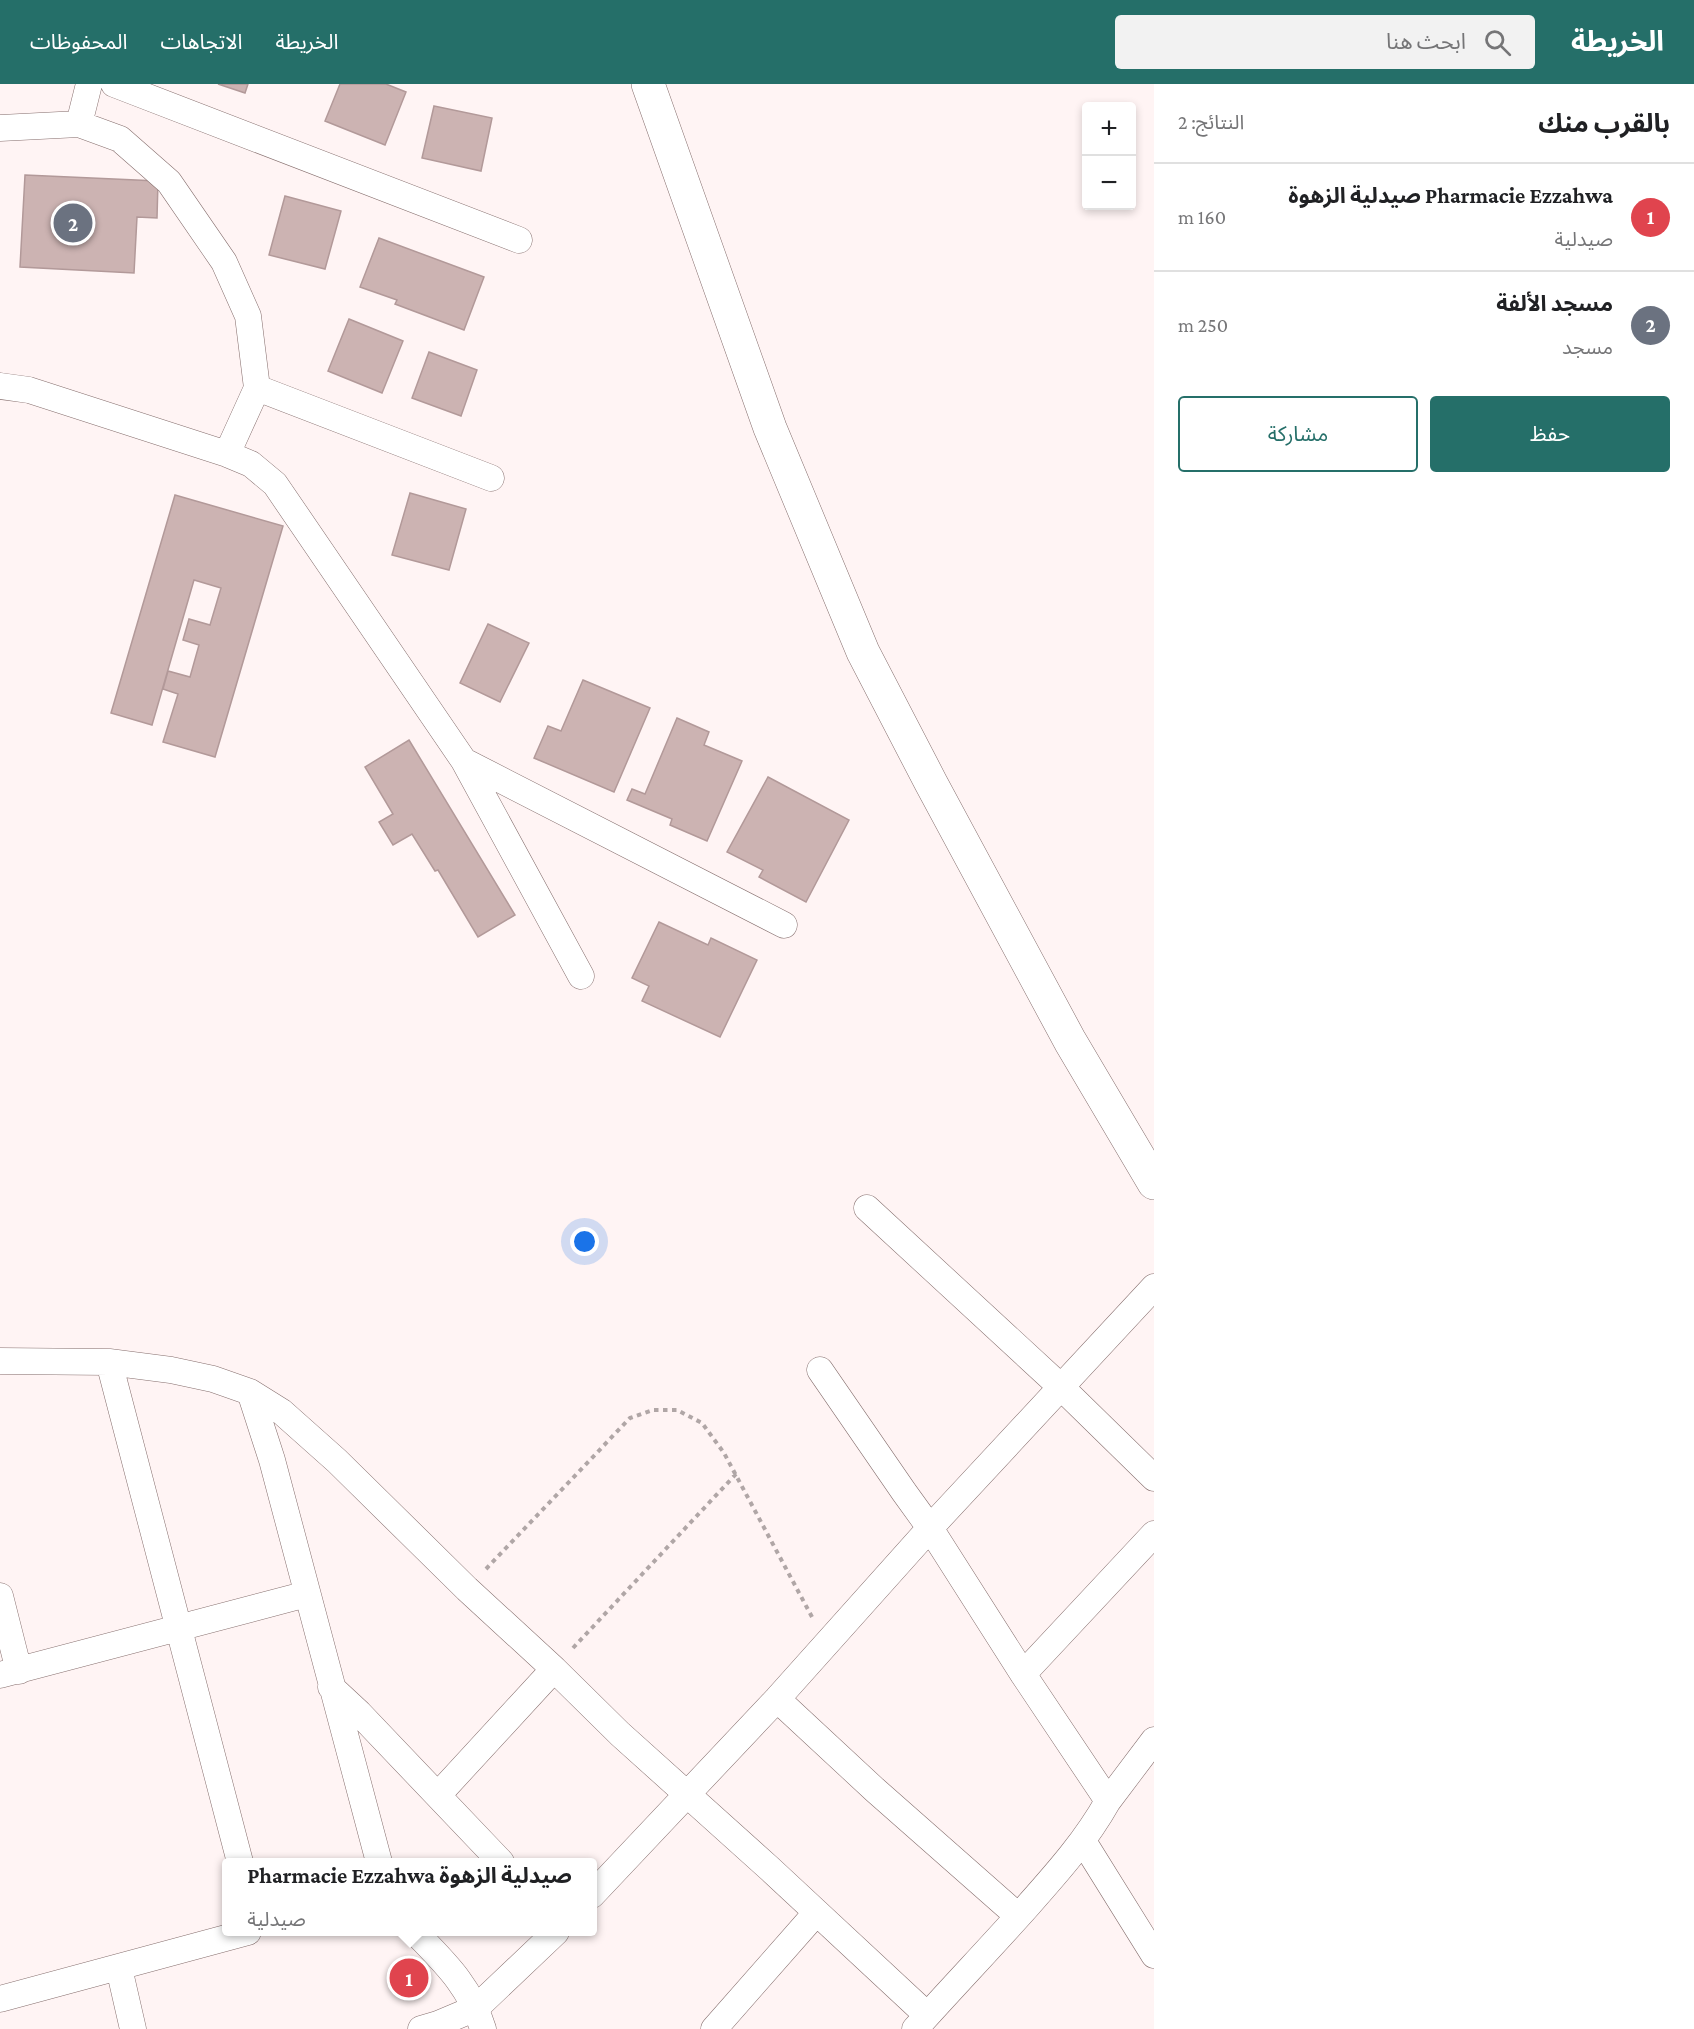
<!DOCTYPE html>
<html lang="ar">
<meta charset="utf-8">
<style>
body{margin:0;font-family:"Crimson Pro","Noto Sans Arabic",serif;background:#f2f2f2;color:#202124;direction:rtl}
.controls{position:absolute;right:18px;top:18px;display:grid;overflow:hidden;border-radius:6px;box-shadow:0 3px 9px #0003}
.controls button{width:54px;height:54px;display:grid;place-items:center;padding:0;border:0;border-bottom:2px solid #e0e0e0;background:#fff;color:#202124;font:30px sans-serif}
.you{position:absolute;left:585px;top:1158px;width:21px;height:21px;margin:-15px;border:4px solid #fff;border-radius:50%;background:#1a73e8;box-shadow:0 0 0 9px #1a73e833}
.badge{display:grid;place-items:center;width:39px;height:39px;border-radius:50%;background:#256f69;color:#fff;font-size:20px;font-weight:700}
.pin{position:absolute;translate:-50% -50%;border:3px solid #fff;box-shadow:0 2px 6px #0006}
.popup{position:absolute;left:222px;top:1774px;width:375px;height:78px;box-sizing:border-box;display:grid;place-content:center;border-radius:6px;background:#fff;filter:drop-shadow(0 2px 4px #0005);font-size:20px;white-space:nowrap;color:#757577}
.popup b{font-size:22px;color:#202124}
.popup::after{content:'';position:absolute;left:50%;top:100%;margin-left:-12px;border:12px solid transparent;border-top-color:#fff}
.list{margin:0;padding:0;list-style:none}
h2{display:flex;justify-content:space-between;align-items:center;height:78px;margin:0;padding:0 24px;font-size:26px}
h2 small{font-size:20px;font-weight:400;color:#757577}
.list li{display:grid;grid-template-columns:39px 1fr auto;gap:18px;align-items:center;box-sizing:border-box;height:108px;padding:0 24px;border-top:2px solid #e0e0e0}
.list b{display:block;font-size:22px;white-space:nowrap}
.list p{margin:0;font-size:20px;white-space:nowrap;color:#757577}
.list em{font-size:20px;font-style:normal;color:#757577}
.actions{display:flex;gap:12px;padding:18px 24px}
.actions a{flex:1;padding:14px 0;border:2px solid #256f69;border-radius:6px;text-align:center;font-size:21px;color:#256f69}
.actions .main{background:#256f69;color:#fff}
.icon{flex:none;width:33px;height:33px;fill:none;stroke:currentColor;stroke-width:2;stroke-linecap:round;stroke-linejoin:round}
.map{position:relative;flex:none;width:1154px;height:1945px;overflow:hidden;direction:ltr}
header{display:flex;align-items:center;gap:36px;box-sizing:border-box;height:84px;padding:0 30px;background:#256f69;color:#fff}
header strong{font-size:28px}
nav{display:flex;gap:33px;margin-inline-start:auto;font-size:21px}
.search{width:420px;height:54px;background:#f2f2f2;display:flex;align-items:center;gap:15px;box-sizing:border-box;padding:0 21px;border-radius:6px;color:#757577;font-size:22px}
main{display:flex}
aside{flex:1;background:#fff}
.map>svg:first-child{display:block}
</style>
<header>
<strong>الخريطة</strong>
<div class="search"><svg class="icon" aria-label="search" viewBox="0 0 24 24"><circle cx="10" cy="10" r="6"/><path d="M15 15l6 6"/></svg>ابحث هنا</div>
<nav><a>الخريطة</a><a>الاتجاهات</a><a>المحفوظات</a></nav>
</header>
<main>
<aside>
<h2>بالقرب منك<small>النتائج: 2</small></h2>
<ul class="list">
<li><span class="badge" style="background:#e0444e">1</span><div><b>Pharmacie Ezzahwa صيدلية الزهوة</b><p>صيدلية</p></div><em>160 m</em></li>
<li><span class="badge" style="background:#6b7280">2</span><div><b>مسجد الألفة</b><p>مسجد</p></div><em>250 m</em></li>
</ul>
<div class="actions"><a class="main">حفظ</a><a>مشاركة</a></div>
</aside>
<div class="map">
<svg width="1154" height="1945" viewBox="0 0 1154 1945">
<rect width="100%" height="100%" fill="#fff4f4"/>
<path fill="#ccb3b2" stroke="#b29999" stroke-width="1.5" d="M218,0H248L245,9Z
M340,0H386L406,8L385,61L325,37Z
M434,22L492,34L481,87L422,74Z
M25,91L158,97L157,134L137,133L134,189L20,183Z
M285,112L341,127L325,185L269,171Z
M379,154L484,193L464,246L395,220L397,216L360,203Z
M349,235L403,257L382,309L328,287Z
M429,268L477,286L461,332L412,314Z
M410,409L466,425L449,486L392,471Z
M175,411L283,442L215,673L163,658L178,610L163,605L168,587L190,593L199,561L183,556L189,535L210,541L221,504L194,496L152,641L111,629Z
M488,540L529,559L500,618L460,599Z
M583,596L650,624L614,708L534,674L548,642L561,647Z
M677,634L709,648L704,661L742,677L707,757L670,741L672,735L627,716L632,705L645,710Z
M409,656L515,831L478,853L438,786L435,787L412,750L393,761L379,738L393,730L365,683Z
M768,693L849,736L806,818L759,793L763,786L727,768Z
M659,838L708,861L711,854L757,876L720,953L642,917L649,902L632,894Z"/>
<g fill="none" stroke-linecap="round" stroke-linejoin="round">
<defs>
<path id="minor" d="M114,0L519,156
M79,40L89,0
M0,44L79,40L120,55L169,98L224,178L248,232L257,304L491,394
M0,302L29,306L227,370L251,380L275,400L464,677L784,841
M227,370L257,304
M464,677L581,892
M867,1124L1062,1304L1154,1394
M0,1277L109,1278L171,1286L213,1295L250,1308L282,1328L337,1377L467,1505L554,1585L620,1650L769,1784L927,1931
M109,1278L240,1778
M820,1286L904,1408L930,1444L1023,1590L1108,1717L1154,1656
M250,1308L272,1376L379,1778
M0,1512L19,1587
M1023,1590L1154,1450
M0,1591L307,1510
M331,1603L359,1629L501,1778
M777,1615L875,1706L1018,1832
M438,1711L554,1585
M1083,1757L1154,1871
M592,1811L777,1615L930,1444L1154,1203
M415,1848C445,1879 470,1902 483,1945
M119,1884L133,1945
M0,1915L248,1848
M421,1945L438,1940L476,1924L556,1848
M714,1945L816,1829
M915,1945C951,1905 988,1866 1024,1826C1055,1791 1085,1758 1108,1717"/>
<path id="secondary" d="M648,0L770,344L863,568L931,699L1070,957L1154,1099"/>
</defs>
<use href="#minor" stroke="#866f6e" stroke-width="27"/>
<use href="#secondary" stroke="#866f6e" stroke-width="34"/>
<path stroke="#b0a6a6" stroke-width="4" stroke-dasharray="4.5 4.5" stroke-linecap="butt" d="M486,1485L630,1334L653,1326H677L702,1339L724,1369L812,1533
M573,1564L736,1390"/>
<use href="#minor" stroke="#fff" stroke-width="26"/>
<use href="#secondary" stroke="#fff" stroke-width="33"/>
</g>
</svg>
<div class="controls">
<button>+</button>
<button>−</button>
</div>
<div class="you"></div>
<div class="pin badge" style="left:409px;top:1894px;background:#e0444e">1</div>
<div class="popup"><b>Pharmacie Ezzahwa صيدلية الزهوة</b>صيدلية</div>
<div class="pin badge" style="left:73px;top:139px;background:#6b7280">2</div>
</div>
</main>
